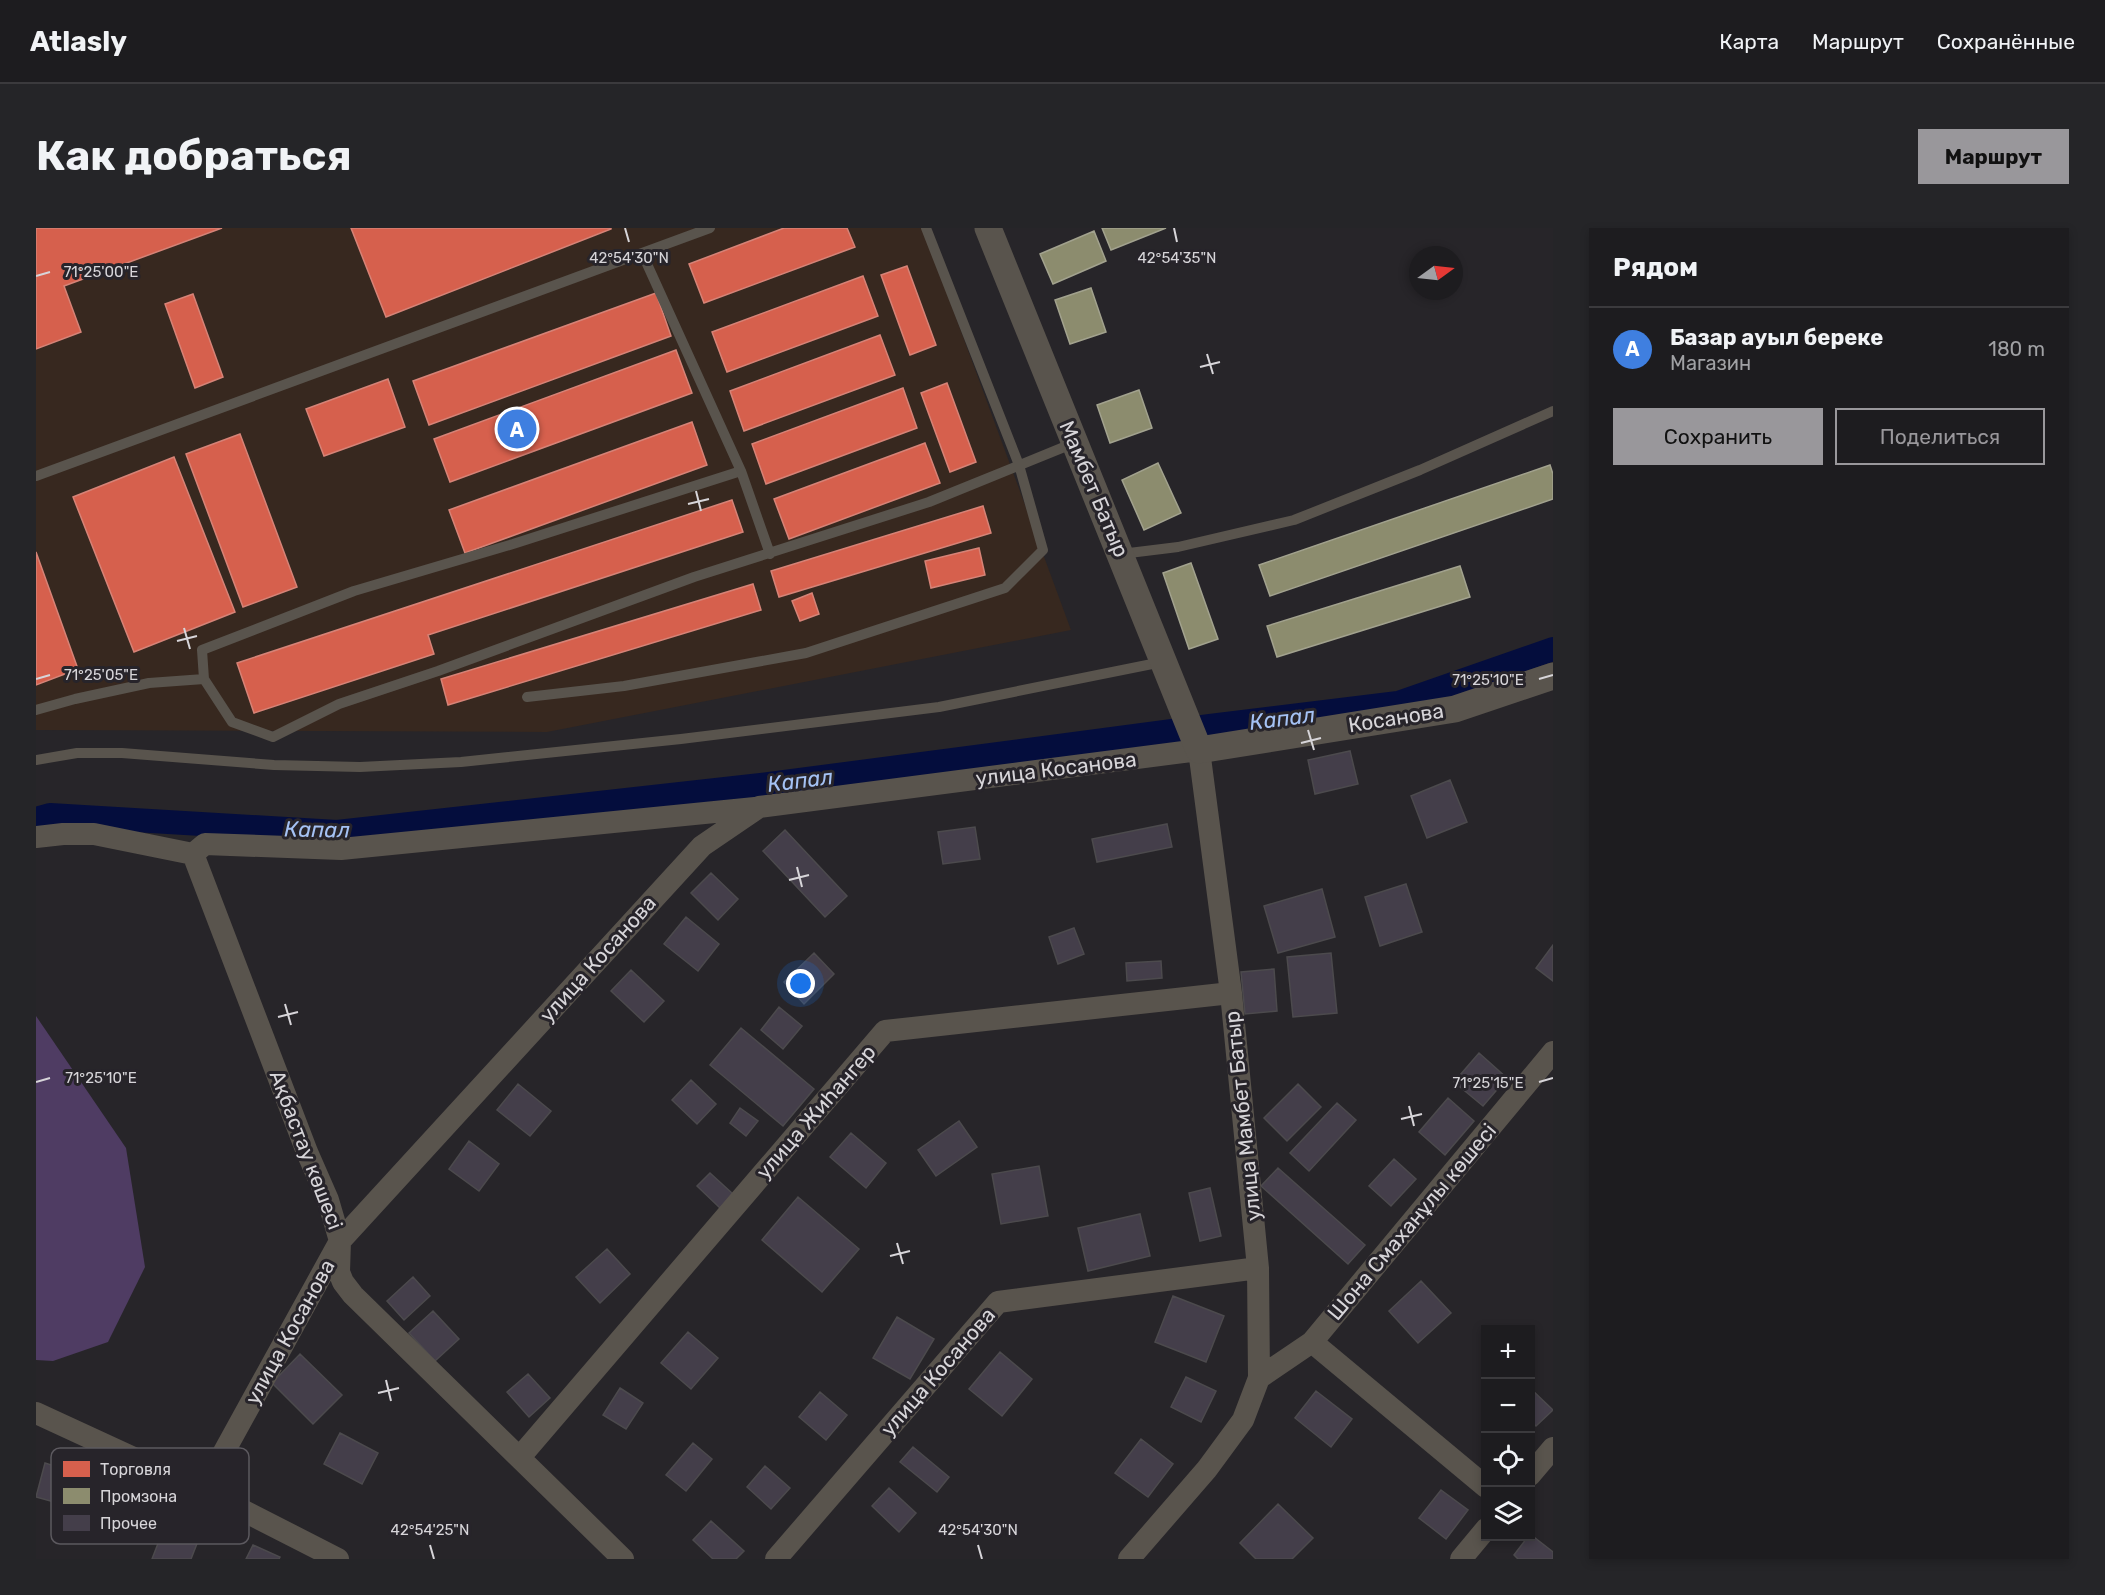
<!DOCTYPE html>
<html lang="ru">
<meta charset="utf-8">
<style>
body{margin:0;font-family:Rubik,sans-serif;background:#252528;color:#f1f3f6}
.controls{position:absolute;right:18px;bottom:18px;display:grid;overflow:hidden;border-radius:0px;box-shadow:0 3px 9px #0003}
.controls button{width:54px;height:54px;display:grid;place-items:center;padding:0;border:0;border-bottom:2px solid #3b3a3d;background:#1d1c1f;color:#f1f3f6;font:30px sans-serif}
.compass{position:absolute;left:1373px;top:18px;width:54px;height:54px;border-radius:50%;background:#1d1c1f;box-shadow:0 3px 9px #0003;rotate:75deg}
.you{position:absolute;left:765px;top:756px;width:21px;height:21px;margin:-15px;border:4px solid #fff;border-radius:50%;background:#1a73e8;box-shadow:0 0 0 9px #1a73e833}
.badge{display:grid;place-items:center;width:39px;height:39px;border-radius:50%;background:#99979b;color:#fff;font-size:20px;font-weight:700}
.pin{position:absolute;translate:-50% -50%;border:3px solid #fff;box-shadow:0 2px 6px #0006}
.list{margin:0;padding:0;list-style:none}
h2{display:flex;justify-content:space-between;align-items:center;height:78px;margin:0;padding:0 24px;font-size:26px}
h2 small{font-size:20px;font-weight:400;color:#a0a1a4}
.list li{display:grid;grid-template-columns:39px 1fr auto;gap:18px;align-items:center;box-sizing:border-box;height:84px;padding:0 24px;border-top:2px solid #3b3a3d}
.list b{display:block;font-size:22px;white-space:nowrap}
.list p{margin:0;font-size:20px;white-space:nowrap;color:#a0a1a4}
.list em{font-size:20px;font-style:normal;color:#a0a1a4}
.actions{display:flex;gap:12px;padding:18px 24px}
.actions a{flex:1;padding:14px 0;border:2px solid #99979b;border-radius:0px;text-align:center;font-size:21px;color:#99979b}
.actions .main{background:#99979b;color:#111}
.icon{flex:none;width:33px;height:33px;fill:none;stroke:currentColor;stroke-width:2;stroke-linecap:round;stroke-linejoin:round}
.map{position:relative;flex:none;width:1517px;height:1331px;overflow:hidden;border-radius:0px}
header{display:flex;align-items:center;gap:36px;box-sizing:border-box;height:84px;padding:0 30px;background:#1d1c1f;border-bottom:2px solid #3b3a3d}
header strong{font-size:28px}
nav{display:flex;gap:33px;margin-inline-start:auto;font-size:21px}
.intro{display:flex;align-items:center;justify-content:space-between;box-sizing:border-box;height:144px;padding:0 36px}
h1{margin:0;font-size:42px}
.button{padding:15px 27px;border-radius:0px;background:#99979b;color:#111;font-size:21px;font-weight:700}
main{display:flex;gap:36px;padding:0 36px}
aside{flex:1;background:#1d1c1f;border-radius:0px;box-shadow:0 3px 9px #0003}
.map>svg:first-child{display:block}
</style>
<header>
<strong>Atlasly</strong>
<nav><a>Карта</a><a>Маршрут</a><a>Сохранённые</a></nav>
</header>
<div class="intro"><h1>Как добраться</h1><a class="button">Маршрут</a></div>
<main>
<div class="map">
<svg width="1517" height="1331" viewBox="0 0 1517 1331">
<rect width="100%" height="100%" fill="#272529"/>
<path fill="#37281f" d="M0,0H887L1035,402L511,504L0,502Z"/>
<path fill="#4f3c63" d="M0,788L90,920L109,1039L72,1114L17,1133L0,1132Z"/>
<path fill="#d6604d" stroke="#d68377" stroke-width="1.5" d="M0,0H186L28,58L45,104L0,121Z
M315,0H575V1L350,89Z
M748,0H811L819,19L668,75L653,36Z
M871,38L900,117L874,127L845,47Z
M827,48L842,88L691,144L676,104Z
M620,65L635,108L393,197L377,153Z
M157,66L187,149L159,160L129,76Z
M844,107L859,147L708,203L694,163Z
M640,122L656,165L414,254L398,211Z
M352,151L369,199L288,228L270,181Z
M911,155L940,234L914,244L885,165Z
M867,160L881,200L730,256L716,216Z
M656,194L671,237L429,325L413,282Z
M204,206L261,359L207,379L150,226Z
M889,215L904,255L753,311L738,271Z
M138,229L199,384L98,424L37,269Z
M696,272L707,304L392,407L398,426L218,485L201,435Z
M947,278L955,305L743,369L735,343Z
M943,320L949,347L895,360L889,333Z
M0,324L42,441L0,457Z
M717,356L725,382L412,477L405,451Z
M776,365L783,386L764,393L756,373Z"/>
<path fill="#8c8c6e" stroke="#a2a28e" stroke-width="1.5" d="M1066,0H1130L1075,22Z
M1058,3L1070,33L1017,56L1004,26Z
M1055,60L1070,104L1034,116L1019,72Z
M1103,162L1116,200L1074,215L1061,177Z
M1122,235L1145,285L1108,302L1086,252Z
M1514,237L1517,246V271L1234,368L1223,337Z
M1155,335L1182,411L1153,421L1127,345Z
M1424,338L1434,369L1241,429L1231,398Z"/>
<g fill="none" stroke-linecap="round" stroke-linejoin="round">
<path stroke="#040d3d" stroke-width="24" d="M0,591L14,587L301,604L733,556L1174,498L1362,475L1517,421"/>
</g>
<path fill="#443e4a" stroke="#4c4a4d" stroke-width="1.5" d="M1314,523L1322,556L1279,566L1272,532Z
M1414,552L1431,594L1391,610L1375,568Z
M1131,596L1136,619L1061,634L1056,611Z
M939,599L944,631L907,636L902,604Z
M749,602L811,668L789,689L727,623Z
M675,645L702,671L682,692L655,665Z
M1370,656L1386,704L1344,718L1329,669Z
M1286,661L1299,709L1242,725L1228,678Z
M650,689L683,716L662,743L628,716Z
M1038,700L1048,726L1022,736L1013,709Z
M1517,717V753L1500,740Z
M778,725L798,746L768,776L748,754Z
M1295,725L1301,785L1257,789L1251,729Z
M1125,733L1126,750L1091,753L1090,735Z
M1238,741L1241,783L1209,786L1205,744Z
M595,742L628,773L608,794L575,763Z
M743,779L766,798L747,821L725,802Z
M705,800L778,861L747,898L674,837Z
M1443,825L1471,850L1447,878L1418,854Z
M655,852L680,876L661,896L636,872Z
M482,856L515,883L494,908L461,882Z
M1262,856L1285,879L1251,913L1228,890Z
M1412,870L1438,893L1409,927L1383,904Z
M1301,875L1320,892L1273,943L1254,925Z
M704,880L722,893L710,908L694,895Z
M923,893L941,919L900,948L882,922Z
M815,905L850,935L830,960L794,929Z
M433,913L463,936L443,963L413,941Z
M1358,931L1380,951L1355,978L1333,958Z
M1003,938L1012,988L965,996L956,946Z
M1242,940L1329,1017L1312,1036L1225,958Z
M674,945L697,966L684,980L661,958Z
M1174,960L1185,1008L1164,1013L1153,965Z
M762,969L823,1021L786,1064L726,1012Z
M1104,986L1114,1028L1052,1043L1042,1000Z
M571,1021L594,1046L564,1075L540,1049Z
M377,1049L394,1068L368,1092L351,1073Z
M1385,1053L1415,1085L1382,1115L1353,1083Z
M1137,1068L1188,1088L1170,1134L1119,1114Z
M397,1083L423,1111L399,1133L373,1105Z
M861,1089L898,1111L874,1151L837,1130Z
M652,1104L682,1130L655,1161L625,1135Z
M964,1124L996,1151L966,1188L933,1161Z
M264,1126L306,1167L277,1196L236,1155Z
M492,1146L514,1170L493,1189L471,1164Z
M1150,1149L1180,1163L1165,1194L1135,1179Z
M584,1160L607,1175L590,1201L567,1187Z
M1494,1160L1517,1182L1500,1198L1494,1192Z
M1280,1163L1316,1191L1295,1219L1259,1190Z
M784,1164L811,1187L790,1212L763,1189Z
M304,1205L342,1225L326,1256L288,1236Z
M1105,1211L1137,1236L1112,1269L1079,1245Z
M657,1215L676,1231L650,1263L630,1247Z
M877,1219L913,1249L901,1264L864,1234Z
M9,1235L43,1246L33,1278L0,1269Z
M729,1238L754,1260L735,1281L711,1259Z
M853,1260L880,1285L863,1304L836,1278Z
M1405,1262L1432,1282L1410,1311L1383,1290Z
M1242,1276L1277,1310L1256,1331H1220L1204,1315Z
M135,1282L169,1295L155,1331H116Z
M675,1293L708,1323L700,1331H677L657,1312Z
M1494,1306L1517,1324V1331H1482L1478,1327Z
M217,1317L244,1329L243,1331H210Z"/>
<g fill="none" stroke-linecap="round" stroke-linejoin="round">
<path stroke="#59544d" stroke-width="10" d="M606,25L705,243
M0,248L674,0
M734,326L705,243L477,316L318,363L166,422L168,451L196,494L237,509L303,476L402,443L658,349L893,274L1038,215
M1085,326L1142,319L1258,292L1384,242L1517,183
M491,469L588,458L770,425L969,360L1007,322L983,237L890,0
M0,482L39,471L113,455L168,451
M0,532L41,525H86L238,537L324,539L425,534L645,511L903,479L1126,434"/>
<path stroke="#59544d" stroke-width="22" d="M0,609L27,606H58L157,626
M157,626L271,924L292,972L304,1013L303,1044L307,1054L317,1067L587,1331
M157,626L169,616L305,621L719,580
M1276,1114L1450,1259
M1223,1150L1276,1114L1517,824
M0,1185L167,1262L302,1331
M484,1229L849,803L1195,765
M1494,1247L1517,1220
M167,1262L304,1013L666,618L723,579L1163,522L1195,765L1222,1040L1223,1150L1207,1192L1171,1241L1093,1331
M740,1331L962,1074L1222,1040
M1425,1331L1450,1301"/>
<path stroke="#59544d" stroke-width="27" d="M952,0L1163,522L1419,481L1517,448"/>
</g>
<path fill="none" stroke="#d7d5d9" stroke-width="2" d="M589,0L593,14M1138,0L1141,14M0,48L14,44M1171,126L1177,146M1164,139L1184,134M660,263L665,283M652,276L673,271M148,400L154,421M141,413L161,408M0,451L14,447M1503,451L1517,447M1272,502L1278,522M1265,515L1285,510M761,639L766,659M753,652L773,647M249,776L255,797M242,789L262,784M0,854L14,850M1503,854L1517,850M1373,878L1378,898M1365,891L1386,886M861,1015L867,1036M854,1028L874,1023M350,1152L355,1173M342,1165L363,1160M394,1317L398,1331M942,1317L946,1331"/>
<g text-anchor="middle" stroke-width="6" stroke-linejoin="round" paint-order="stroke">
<g font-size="21" fill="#d7d5d9" stroke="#27242a">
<text transform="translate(1058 261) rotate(67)" y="7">Мамбет Батыр</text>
<text transform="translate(1360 490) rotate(-9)" y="7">Косанова</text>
<text transform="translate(1020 541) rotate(-7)" y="7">улица Косанова</text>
<text transform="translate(562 731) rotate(-48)" y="7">улица Косанова</text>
<text transform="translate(780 884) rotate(-49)" y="7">улица Жиhангер</text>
<text transform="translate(1207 888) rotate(-96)" y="7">улица Мамбет Батыр</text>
<text transform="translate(270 922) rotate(69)" y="7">Ақбастау көшесі</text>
<text transform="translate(1376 994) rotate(-50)" y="7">Шона Смаханұлы көшесі</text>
<text transform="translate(254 1104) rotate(-61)" y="7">улица Косанова</text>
<text transform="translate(902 1144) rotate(-49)" y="7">улица Косанова</text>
</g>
<g font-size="22" font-style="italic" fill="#a5c2f4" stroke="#27242a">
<text transform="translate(1246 490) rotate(-7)" y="8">Капал</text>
<text transform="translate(764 552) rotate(-7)" y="8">Капал</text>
<text transform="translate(281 601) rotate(1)" y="8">Капал</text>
</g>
</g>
<rect x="15" y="1220" width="198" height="96" rx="9" fill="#27242a" stroke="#5c595f" stroke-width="1.5"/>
<rect x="27" y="1233" width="27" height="16" fill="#d6604d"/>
<rect x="27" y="1260" width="27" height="16" fill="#8c8c6e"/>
<rect x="27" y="1287" width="27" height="16" fill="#443e4a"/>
<g font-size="16" fill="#d7d5d9">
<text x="64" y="1247">Торговля</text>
<text x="64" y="1274">Промзона</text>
<text x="64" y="1301">Прочее</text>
</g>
<g font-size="15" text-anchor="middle" fill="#d7d5d9" stroke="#27242a" stroke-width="6" stroke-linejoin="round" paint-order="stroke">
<text x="593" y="35">42°54'30"N</text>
<text x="1141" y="35">42°54'35"N</text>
<text x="65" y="49">71°25'00"E</text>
<text x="65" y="452">71°25'05"E</text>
<text x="1452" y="457">71°25'10"E</text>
<text x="65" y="855">71°25'10"E</text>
<text x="1452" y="860">71°25'15"E</text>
<text x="394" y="1307">42°54'25"N</text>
<text x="942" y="1307">42°54'30"N</text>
</g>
</svg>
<div class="controls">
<button>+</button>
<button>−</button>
<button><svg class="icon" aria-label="locate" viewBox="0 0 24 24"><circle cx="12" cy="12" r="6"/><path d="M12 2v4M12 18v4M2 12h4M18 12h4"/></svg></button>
<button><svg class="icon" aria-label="layers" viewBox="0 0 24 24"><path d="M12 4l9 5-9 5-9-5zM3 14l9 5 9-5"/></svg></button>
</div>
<svg class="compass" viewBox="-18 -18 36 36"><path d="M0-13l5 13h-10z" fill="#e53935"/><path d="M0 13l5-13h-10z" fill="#a0a1a4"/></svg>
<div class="you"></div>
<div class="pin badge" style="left:481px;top:201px;background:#3f7fe0">A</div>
</div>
<aside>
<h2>Рядом<small></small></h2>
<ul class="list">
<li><span class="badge" style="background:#3f7fe0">A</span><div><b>Базар ауыл береке</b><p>Магазин</p></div><em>180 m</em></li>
</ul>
<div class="actions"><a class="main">Сохранить</a><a>Поделиться</a></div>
</aside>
</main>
